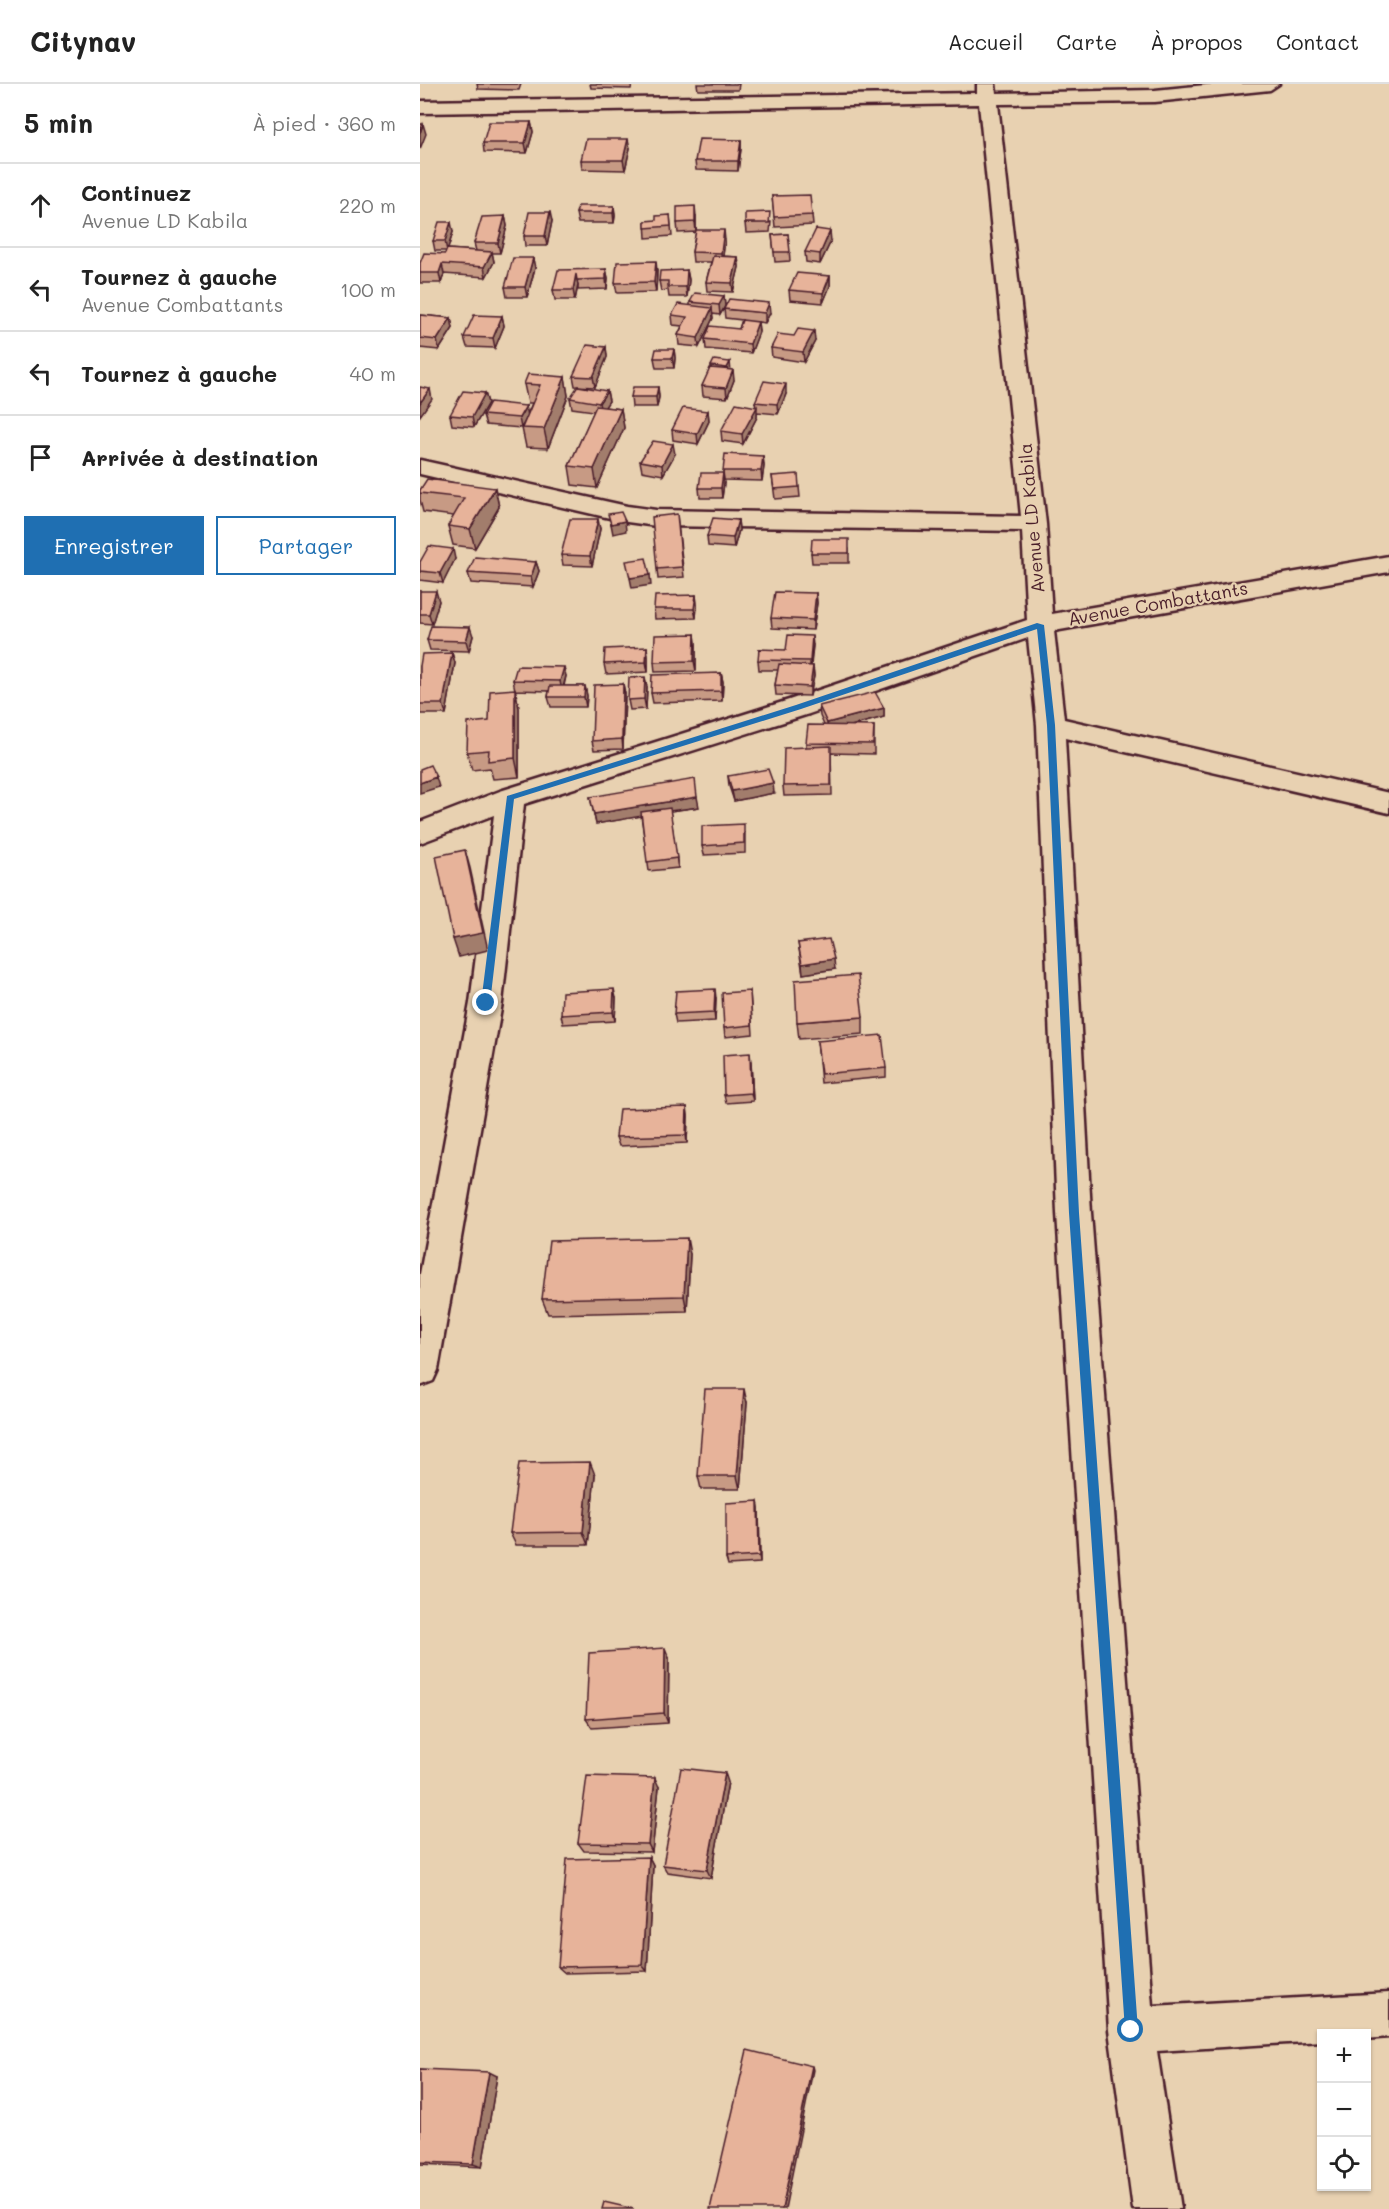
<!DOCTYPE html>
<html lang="fr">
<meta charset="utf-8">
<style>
body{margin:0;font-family:Mali,sans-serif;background:#f2f2f2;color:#222}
.controls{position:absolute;right:18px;bottom:18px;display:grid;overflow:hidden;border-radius:0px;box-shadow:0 2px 4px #0004}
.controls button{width:54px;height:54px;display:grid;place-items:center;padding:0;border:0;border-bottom:2px solid #e0e0e0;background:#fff;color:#222;font:30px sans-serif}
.stop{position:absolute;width:18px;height:18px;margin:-14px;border:4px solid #1f6fb2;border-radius:50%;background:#fff}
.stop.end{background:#1f6fb2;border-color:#fff;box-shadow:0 2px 6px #0008}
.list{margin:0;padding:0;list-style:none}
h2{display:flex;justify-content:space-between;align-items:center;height:78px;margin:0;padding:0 24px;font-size:26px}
h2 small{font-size:20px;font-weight:400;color:#767676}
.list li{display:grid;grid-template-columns:39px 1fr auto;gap:18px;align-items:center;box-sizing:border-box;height:84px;padding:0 24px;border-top:2px solid #e0e0e0}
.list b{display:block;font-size:22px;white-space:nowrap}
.list p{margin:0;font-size:20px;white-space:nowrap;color:#767676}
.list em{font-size:20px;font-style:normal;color:#767676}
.actions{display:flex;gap:12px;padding:18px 24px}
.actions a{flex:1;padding:14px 0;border:2px solid #1f6fb2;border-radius:0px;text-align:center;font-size:21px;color:#1f6fb2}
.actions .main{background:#1f6fb2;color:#fff}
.icon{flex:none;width:33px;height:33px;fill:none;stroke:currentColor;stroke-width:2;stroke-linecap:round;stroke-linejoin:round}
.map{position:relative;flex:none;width:969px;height:2125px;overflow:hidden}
header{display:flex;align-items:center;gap:36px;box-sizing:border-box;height:84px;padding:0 30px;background:#fff;border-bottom:2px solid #e0e0e0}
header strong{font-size:28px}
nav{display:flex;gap:33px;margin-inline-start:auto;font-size:21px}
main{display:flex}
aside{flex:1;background:#fff}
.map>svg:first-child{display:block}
</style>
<header>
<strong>Citynav</strong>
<nav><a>Accueil</a><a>Carte</a><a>À propos</a><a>Contact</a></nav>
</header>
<main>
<aside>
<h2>5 min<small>À pied · 360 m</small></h2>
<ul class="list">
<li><svg class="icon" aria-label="ahead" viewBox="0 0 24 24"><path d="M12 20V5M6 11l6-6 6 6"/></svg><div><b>Continuez</b><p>Avenue LD Kabila</p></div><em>220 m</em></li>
<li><svg class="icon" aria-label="left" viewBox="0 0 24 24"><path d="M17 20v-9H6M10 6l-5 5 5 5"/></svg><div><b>Tournez à gauche</b><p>Avenue Combattants</p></div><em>100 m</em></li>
<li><svg class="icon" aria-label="left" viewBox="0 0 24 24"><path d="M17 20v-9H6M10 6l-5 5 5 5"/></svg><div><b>Tournez à gauche</b></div><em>40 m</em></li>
<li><svg class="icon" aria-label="arrive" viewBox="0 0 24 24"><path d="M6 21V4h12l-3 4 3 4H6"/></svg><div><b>Arrivée à destination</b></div></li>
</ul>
<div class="actions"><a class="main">Enregistrer</a><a>Partager</a></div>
</aside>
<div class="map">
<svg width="969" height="2125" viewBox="0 0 969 2125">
<rect width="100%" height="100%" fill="#e8d1b1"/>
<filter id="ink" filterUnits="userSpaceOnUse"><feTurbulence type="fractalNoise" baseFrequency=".0167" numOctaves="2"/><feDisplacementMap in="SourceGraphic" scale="12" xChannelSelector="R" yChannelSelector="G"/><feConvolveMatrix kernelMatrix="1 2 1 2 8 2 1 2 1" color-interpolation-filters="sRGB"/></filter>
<g filter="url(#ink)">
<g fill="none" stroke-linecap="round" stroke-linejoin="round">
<defs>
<path id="minor" d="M557,0H575L576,9L735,6L796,0H859L850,6L735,18L578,20L626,440L632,530L969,472V488L634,547L644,635L969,709V729L645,654L671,1129L732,1922L969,1909V1953L946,1955V1950H902V1957L737,1967L761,2125H713L689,1946L637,1129L617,641L608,554L389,630L104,720L82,919L18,1286L13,1297L0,1302V1190L50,919L74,731L0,759V738L80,707L369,616L607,536L602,447L236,442L207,438L0,390V376L207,422L236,426L601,432L559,20L0,29V17L557,9Z"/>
</defs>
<use href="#minor" stroke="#4a1f2b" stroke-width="5"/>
<use href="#minor" fill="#e8d1b1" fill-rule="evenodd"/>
</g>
<path fill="#c79a84" stroke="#4a1f2b" stroke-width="1.5" d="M57,0H101L99,6L58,5Z
M170,0H212L211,5L171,4Z
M277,0H319L318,6H278Z
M111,38L113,48L107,69L64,68L63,59Z
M321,56V65L318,87L276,86L275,77Z
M210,64L205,86L162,85L161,76Z
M352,112L392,131L393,141L355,143Z
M194,122L195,132L194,139H158L156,129Z
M250,131L252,152L226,154L225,137H236Z
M85,132L87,142L80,169H72L74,178L66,193L24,190L21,199H0V179L25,170L26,167H15L13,157L33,148L28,165L56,167L54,159Z
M276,132V148L305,156L303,172L318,173L319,183L313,208L287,207L286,198L291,178H273L272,168L276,148L258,149L257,139Z
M132,137L127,162H105L104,152Z
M351,138L350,148L326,149L325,139Z
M368,150L370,177L355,178L352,151Z
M411,157L400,180L386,178L385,168Z
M115,184L107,213H87L85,203Z
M186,185L188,194L187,205L158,206V201L155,216H135L133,206Z
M267,186L269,196L267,213H249L248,206L241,207L239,197Z
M237,187L236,208L197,209L195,199Z
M410,192V202L403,219L370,216L369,206Z
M304,212L305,222L300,231L292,230L293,234L279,263L259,261L258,251L262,242L253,241L252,231L270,222V218Z
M304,225L350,229L345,239L338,238L339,248L331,269L286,265L285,255L319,245L322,236L305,234Z
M0,231L31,234L33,244L19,266L0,264Z
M82,232L84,242L75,264L47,263L44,253Z
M395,257L384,278L352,273L351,264Z
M186,263L187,273L175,303L155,302L153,292Z
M254,265L255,274L254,284H236L234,274Z
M310,278V286L314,296L307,314L283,312L282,302L291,284V282Z
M145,293L148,312L128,364L106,363L102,344L105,337L101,344L66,341L63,331L106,322L107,331L112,319H108L104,300Z
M238,303L239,313L237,323H212L211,313Z
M187,307L189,317L184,323L201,325L204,344L177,404L152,401L149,382L174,327L152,324L150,314Z
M65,309L68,319L54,343L32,341L30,331Z
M366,310L358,330L337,328V333L323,360L302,357L301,347L336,323L335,318Z
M288,327L289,337L278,360L253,356L252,346Z
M255,370L243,391L222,387L220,377Z
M343,372L344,382L342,397L304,396L303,387Z
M352,392L379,403L380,413L355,415Z
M304,399L302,414H280L279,404Z
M75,404L79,423L55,464L33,461L28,442L34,432L3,428L0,416V406Z
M257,430L264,493L238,495L237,485Z
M318,436L319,446L314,464L288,462L287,452Z
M180,445L172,482L143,481L141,471Z
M429,465V479H392L391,469Z
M35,475L23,499L0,496V478Z
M116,478L119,487L113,503L51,499L48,489Z
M0,507L19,517L12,540L0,539Z
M396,509L397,519L393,546L352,544L351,534Z
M276,511L277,521L276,534L235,535L234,525Z
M275,550L276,560V587L235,588L234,578Z
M53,552L49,567L10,566L7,556Z
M393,561L391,582H393L394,592L390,612L356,611L355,601L358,586H339L338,576L366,566Z
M227,563L228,573V588L186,590L184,580Z
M32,569L35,579L26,630H0V582Z
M301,589L303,598L302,617L233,619L231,609Z
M146,592L144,602H165L167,612L166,623H131L128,613L129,607L95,606L93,596Z
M203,600L205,610L203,665L174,666L172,657Z
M227,603L226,625L210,626L208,616Z
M95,605L99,624V693L73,695L70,684L52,686L47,668L69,637Z
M399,622L464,624V633L432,642H454V670L411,669L412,711L364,712L363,702L386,663V659L404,641L400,632Z
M308,692L354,709L314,717L309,702Z
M170,713L279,723L250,727L258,784L229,787L221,732L176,740Z
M325,749V769L284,771L282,762Z
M378,859L415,885L383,890Z
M330,907L333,950L305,953L304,944Z
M196,914L195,937L143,940L141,931Z
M296,914L295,937L256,939L254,930Z
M443,933V950L379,955L377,938Z
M397,957L466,984V993L401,999Z
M331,978L333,1017L306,1019L304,1011Z
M267,1023L268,1032L267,1059L199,1062L196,1053Z
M270,1170L267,1227L128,1230L122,1215Z
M327,1319L320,1405H281L278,1392Z
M175,1391L168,1461H96L90,1449Z
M338,1417L339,1424L340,1479L308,1481L306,1474Z
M249,1574L248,1639L172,1644L166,1635Z
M308,1698L291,1794L247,1788L243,1781Z
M239,1703L232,1768L164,1767L158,1759Z
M229,1773L233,1781L227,1887L145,1889L138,1883Z
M0,1985L77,1992L62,2083L0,2080Z"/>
<path fill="#a27d6c" stroke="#4a1f2b" stroke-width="1.5" d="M111,38L113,48L107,69L105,59Z
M3,40L6,50L0,65V49Z
M208,55L210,64L205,86L203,76Z
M321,56V65L318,87V77Z
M194,122L195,132L194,139L193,129Z
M275,122L276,132V148L275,138Z
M130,128L132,137L127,162L125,152Z
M85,132L87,142L80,169L78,159Z
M31,138L33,148L27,167L25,157Z
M304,146L305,156L302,178L301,169Z
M410,147L411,157L400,180V170Z
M72,168L74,178L66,193L64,183Z
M318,173L319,183L313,208L312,199Z
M113,174L115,184L107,213L105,203Z
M236,177L237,187L236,208L234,198Z
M22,180L24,190L21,199L19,189Z
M186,185L188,194L187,205L186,195Z
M267,186L269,196L267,213L266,203Z
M156,190L158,201L155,216L153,206Z
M410,192V202L403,219V209Z
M304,212L305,222L300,231L299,221Z
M349,219L350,229L345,239V229Z
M292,224L293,234L279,263L278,254Z
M82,232L84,242L75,264L73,254Z
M31,234L33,244L19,266L17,256Z
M338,238L339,248L331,269L330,260Z
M394,247L395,257L384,278L383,268Z
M186,263L187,273L175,303L173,293Z
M254,265L255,274L254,284L252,274Z
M310,278L311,288L308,294L307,284Z
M313,286L314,296L307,314L306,304Z
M145,293L148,312L128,364L124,345Z
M366,300V310L358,330L357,320Z
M238,303L239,313L237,323L236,313Z
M10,305L12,315L0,332V319Z
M187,307L189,317L181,329L179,319Z
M65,309L68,319L54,343L52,333Z
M106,322L108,332L101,344L99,334Z
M337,323V333L323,360L322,350Z
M201,325L204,344L177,404L174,385Z
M288,327L289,337L278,360L277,350Z
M253,360L255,370L243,391L242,381Z
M343,372L344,382L342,397L341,387Z
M303,389L304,399L302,414L301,404Z
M75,404L79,423L55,464L50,445Z
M178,435L180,445L172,482L170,472Z
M318,436L319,446L314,464L313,454Z
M205,437L206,447L193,450L191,440Z
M33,465L35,475L23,499L20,489Z
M116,478L119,487L113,503L111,493Z
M230,491L231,501L212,504L210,494Z
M16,507L19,517L12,540L9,530Z
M396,509L397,519L393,546V536Z
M276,511L277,521L276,534L274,525Z
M50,543L53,552L49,567L46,557Z
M275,550L276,560V587L274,577Z
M392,552L393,561L390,586V577Z
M227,563L228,573V588L226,578Z
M32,569L35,579L26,630L23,620Z
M393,582L394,592L390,612V603Z
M144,583L146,592L142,607L140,597Z
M301,589L303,598L302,617L301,607Z
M225,593L227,603L226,625L224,615Z
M203,600L205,610L203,665L202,655Z
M165,602L167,612L166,623L164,613Z
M95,605L99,624V693L95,674Z
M464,624V633L408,648L407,639Z
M16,693L19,703L0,709V699Z
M353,699L354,709L314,717L312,707Z
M277,713L279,723L250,727L258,784L250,727L176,740L174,730Z
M45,766L50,784L68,866L39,873L33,855Z
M414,875L415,885L383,890L382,880Z
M194,905L196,914L195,937L193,928Z
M295,905L296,914L295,937L294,928Z
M330,969L331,978L333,1017L331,1009Z
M267,1023L268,1032L267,1059L266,1051Z
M267,1154L270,1170L267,1227L264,1212Z
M324,1305L327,1319L320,1405L317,1392Z
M170,1378L175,1391L168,1461L163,1448Z
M338,1417L339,1424L340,1479L339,1472Z
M245,1564L249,1574L248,1639L244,1629Z
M305,1689L308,1698L291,1794L287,1786Z
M235,1694L239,1703L232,1768L228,1760Z
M229,1773L233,1781L227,1887L222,1881Z
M392,1982L393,1986L365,2125H362Z
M69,1988L77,1992L62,2083L53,2080Z"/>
<path fill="#e7b39a" stroke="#4a1f2b" stroke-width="1.5" d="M69,38H111L105,59H63Z
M0,40H3L0,49Z
M166,55H208L203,76H161Z
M279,55L321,56L318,77H275Z
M390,111L392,131L354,133L352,112Z
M158,122H194L193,129H156Z
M275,122V138L257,139V123Z
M109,128H130L125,152H104Z
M350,128L349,139H325V129Z
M250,131L251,142L225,144V137L236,136V132Z
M85,132L78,159H54L62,133Z
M19,138H31L25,157H13Z
M396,145L410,147L400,170L385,168Z
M276,146H304L301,169L272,168Z
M368,150L370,168H354L352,151Z
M27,165L72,168L64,183L22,180L19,189H0V179L4,169L25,170Z
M293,172L318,173L312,199L286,198Z
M93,174H113L105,203H85Z
M236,177L234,198L195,199L197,178Z
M186,185V195L157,196L156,190L153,206H133L138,186Z
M267,186L266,203H248V197H239L240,187Z
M377,189L410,192L403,209L369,206Z
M275,209L304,212L299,221L270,218Z
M309,215L349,219L345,229L304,225Z
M258,220L292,224L278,254L258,251L267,233L252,231Z
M0,231L31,234L17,256L0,254Z
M54,231L82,232L73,254L44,253Z
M322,236L338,238L330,260L285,255L290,242L319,245Z
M378,245L394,247L383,268L351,264L358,250L374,252Z
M167,261L186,263L173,293L153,292Z
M236,265H254L252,274H234Z
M294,276L310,278L307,284L291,282Z
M290,284L313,286L306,304L282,302Z
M108,290L145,293L124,345L102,344L120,301L104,300Z
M344,297L366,300L357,320L335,318Z
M158,302L187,307L179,319L150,314Z
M0,303L10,305L0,319Z
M213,303H238L236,313H211Z
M43,307L65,309L52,333L30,331Z
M70,318L106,322L99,334L63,331Z
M316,319L337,323L322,350L301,347Z
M176,322L201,325L174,385L149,382Z
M263,324L288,327L277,350L252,346Z
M233,357L253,360L242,381L220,377Z
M305,370L343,372L341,387H303Z
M281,389H303L301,404H279Z
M378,390L379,403L354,405L352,392Z
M7,395L75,404L50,445L28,442L44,414L0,409V406Z
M201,428L205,437L191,440L188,430Z
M257,430L262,483L237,485L232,433Z
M293,434L318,436L313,454L287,452Z
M150,435H178L170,472L141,471Z
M392,455H429V469H391Z
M9,462L33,465L20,489L0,487V478Z
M55,473L116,478L111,493L48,489Z
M226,474L230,491L210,494L206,477Z
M0,507H16L9,530H0Z
M355,508L396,509L393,536L351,534Z
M276,511L274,525H234L235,512Z
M11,542L50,543L46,557L7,556Z
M275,550L274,577L234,578L235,551Z
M368,551L392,552L390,577L338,576L339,565L366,566Z
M227,563L226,578L184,580L185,565Z
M32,569L23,620H0V582L2,570Z
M359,580L393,582L390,603L355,601Z
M97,582L144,583L140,597L93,596Z
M301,589V607L231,609L232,591Z
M225,593L224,615L208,616L209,594Z
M203,600L202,655L172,657L174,601Z
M130,602H165L164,613H128Z
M95,605V674L68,677L69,666L47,668L48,639L69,637L70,607Z
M455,608L464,624L407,639L399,622Z
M388,641L454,642L453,660L386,659Z
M411,662V701L363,702L364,664Z
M10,681L16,693L0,699V685Z
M348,685L353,699L312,707L308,692Z
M275,695L277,713L174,730L170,713Z
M250,724L257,774L227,778L221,728Z
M324,740V759L282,762V742Z
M45,766L63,849L33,855L16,772Z
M409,855L414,875L382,880L378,859Z
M438,891L443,933L377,938L375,896Z
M194,905L193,928L141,931L142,908Z
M295,905L294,928L254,930L256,907Z
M330,907L332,941L304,944L302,909Z
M462,951L466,984L401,990L397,957Z
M330,969L331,1009L304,1011L303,971Z
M267,1023L266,1051L196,1053L199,1025Z
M267,1154L264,1212L122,1215L129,1157Z
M285,1305H324L317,1392H278Z
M170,1378L163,1448L90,1449L99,1379Z
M338,1417L339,1472L306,1474V1419Z
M245,1564L244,1629L166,1635L169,1569Z
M261,1684L305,1689L287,1786L243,1781Z
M167,1692L235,1694L228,1760L158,1759Z
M229,1773L222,1881L138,1883L147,1775Z
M327,1966L392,1982L362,2125H290Z
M0,1985L69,1988L53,2080L0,2078Z
M184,2118L214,2125H182Z"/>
</g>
<path fill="#1f6fb2" d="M617,539L624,541L635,641L659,1129L718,1946L711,1953L705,1946L649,1129L627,641L617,545L381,625L94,715L70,919L66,922L61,919L87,712L376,621Z"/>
<g text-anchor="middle" stroke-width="4.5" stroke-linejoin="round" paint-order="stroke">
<g font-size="18" fill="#4a1f2b" stroke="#e8d1b1">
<text transform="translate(612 434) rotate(-95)" y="6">Avenue LD Kabila</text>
<text transform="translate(738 520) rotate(-10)" y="6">Avenue Combattants</text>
</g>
</g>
</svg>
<div class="controls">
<button>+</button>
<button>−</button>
<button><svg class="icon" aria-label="locate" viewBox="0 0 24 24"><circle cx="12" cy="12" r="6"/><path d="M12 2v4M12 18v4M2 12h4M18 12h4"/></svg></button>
</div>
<div class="stop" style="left:711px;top:1946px"></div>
<div class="stop end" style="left:66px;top:919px"></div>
</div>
</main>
